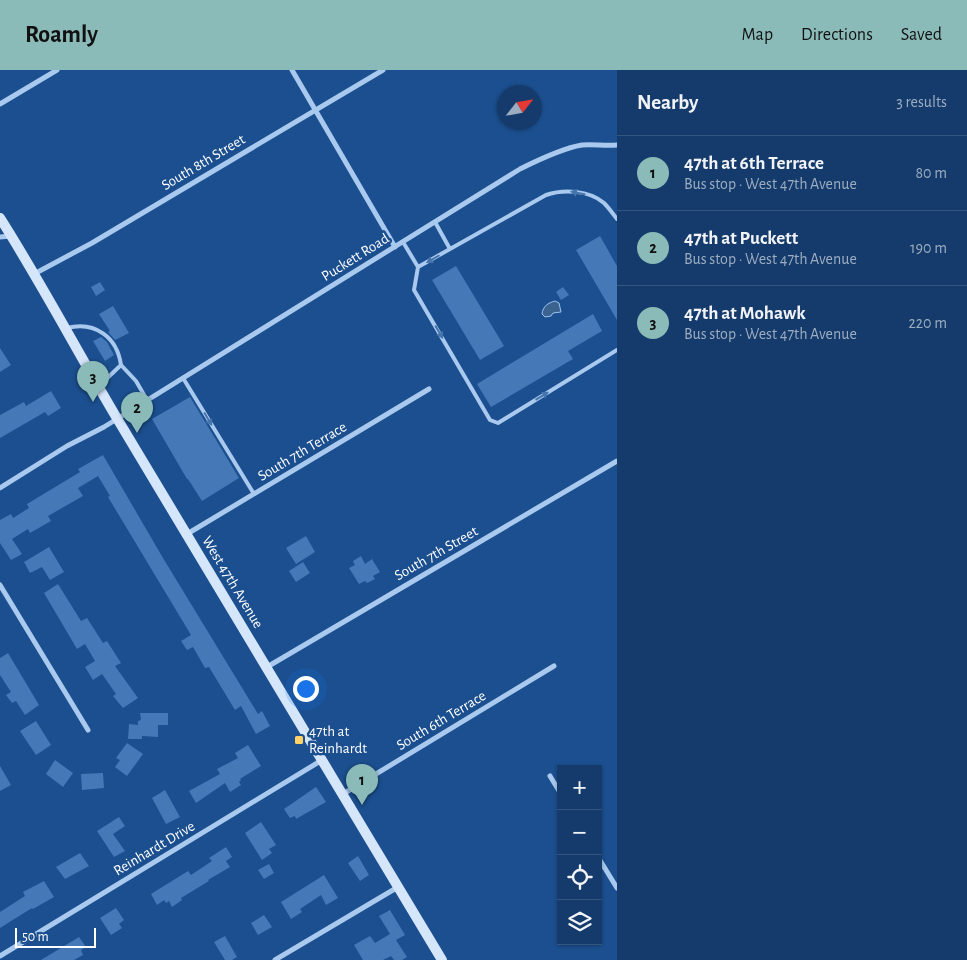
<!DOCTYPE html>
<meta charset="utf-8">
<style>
body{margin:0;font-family:"Alegreya Sans",sans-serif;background:#214673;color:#f1f3f6}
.controls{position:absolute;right:15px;bottom:15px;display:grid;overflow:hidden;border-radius:0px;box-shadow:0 1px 4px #0004}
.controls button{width:45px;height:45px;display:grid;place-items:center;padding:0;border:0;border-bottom:1px solid #33557e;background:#143b6b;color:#f1f3f6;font:25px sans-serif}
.compass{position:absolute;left:497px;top:15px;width:45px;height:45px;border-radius:50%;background:#143b6b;box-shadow:0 1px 4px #0004;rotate:59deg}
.scale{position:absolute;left:15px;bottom:12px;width:81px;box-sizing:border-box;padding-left:5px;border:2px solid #fff;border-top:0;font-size:14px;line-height:18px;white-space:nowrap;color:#fff;-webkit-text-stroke:4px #1b4f8f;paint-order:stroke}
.you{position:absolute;left:305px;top:618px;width:18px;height:18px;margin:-12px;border:4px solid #fff;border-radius:50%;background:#1a73e8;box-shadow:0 0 0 8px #1a73e833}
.badge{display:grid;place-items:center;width:32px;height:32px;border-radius:50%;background:#8bbbb9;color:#111;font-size:16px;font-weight:700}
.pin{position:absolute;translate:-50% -41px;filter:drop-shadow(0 1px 2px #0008)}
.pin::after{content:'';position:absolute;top:26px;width:18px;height:15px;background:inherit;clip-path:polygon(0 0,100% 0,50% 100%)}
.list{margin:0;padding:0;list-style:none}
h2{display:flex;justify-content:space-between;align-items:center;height:65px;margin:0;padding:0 20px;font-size:21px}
h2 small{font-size:16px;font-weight:400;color:#9dadc1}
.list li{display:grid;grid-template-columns:32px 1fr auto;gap:15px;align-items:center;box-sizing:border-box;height:75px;padding:0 20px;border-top:1px solid #33557e}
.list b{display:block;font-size:19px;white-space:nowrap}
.list p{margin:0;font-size:16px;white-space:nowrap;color:#9dadc1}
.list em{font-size:16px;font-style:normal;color:#9dadc1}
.icon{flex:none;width:28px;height:28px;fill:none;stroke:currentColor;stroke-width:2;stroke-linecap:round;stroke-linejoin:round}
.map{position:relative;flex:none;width:617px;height:890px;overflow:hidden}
header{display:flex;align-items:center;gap:30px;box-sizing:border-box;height:70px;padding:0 25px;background:#8bbbb9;color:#111}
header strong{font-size:24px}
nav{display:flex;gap:28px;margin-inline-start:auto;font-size:18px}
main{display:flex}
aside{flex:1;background:#143b6b}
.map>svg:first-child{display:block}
</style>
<header>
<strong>Roamly</strong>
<nav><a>Map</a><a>Directions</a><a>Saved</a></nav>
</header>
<main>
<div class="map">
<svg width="617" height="890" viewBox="0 0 617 890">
<rect width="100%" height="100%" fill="#1b4f8f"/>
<path fill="#3c6290" stroke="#9cc4f0" d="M555,231L559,233L561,242L553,243L551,246L545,247L542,244C543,236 548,233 555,231Z"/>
<path fill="#4478b7" d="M600,166L617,196V250L576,180Z
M456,196L504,276L480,290L432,210Z
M100,212L105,220L96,226L91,217Z
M563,217L569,225L561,230L556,222Z
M113,236L129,263L115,270L108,262L110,261L99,244Z
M593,244L602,261L568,281L573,289L491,337L477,314Z
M101,267L107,272L114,285L105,291L93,271Z
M0,278L11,295L0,302Z
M51,321L61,338L48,346L45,342L0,368V345L24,332L26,336Z
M190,327L239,408L202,431L188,409H187L152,349Z
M103,385L163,488L258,644L262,641L270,656L256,664L241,636L235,640L209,597L205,598L193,577L187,580L181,571L191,565L108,427L110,426L98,406L78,418L83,426L48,446L51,451L30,463L28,459L12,469L22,484L11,490L0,473V450L11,444L13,448L29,438L27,434L80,402L78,399Z
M306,466L315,482L296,494L286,478Z
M49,477L64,502L50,510L42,497L30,503L24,492Z
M361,486L365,494L372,489L380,502L373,506L375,509L367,513L365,511L359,514L349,498L355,495L353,491Z
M303,492L310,503L296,512L289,501Z
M58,514L81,551L87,548L103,573L107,571L121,593L115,596L138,628L123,638L113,626L116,624L102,604L93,610L85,597L95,591L85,574L77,579L44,523Z
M8,583L39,635L25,645L16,631L12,633L6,625L11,622L0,605V588Z
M140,643H168V655H158V667L142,666V669H128L129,654L138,655V651L141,650Z
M36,651L51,675L36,685L20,661Z
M127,673L143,684L127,706L115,697L120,690L116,688Z
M248,675L261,696L240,709L241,710L239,712L241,715L230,722L225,713L196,733L189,721L220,704L217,699L238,688L235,683Z
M55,690L73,703L63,717L46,704Z
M0,696L11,715L0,721Z
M103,703L104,718L82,720L81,704Z
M316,717L326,732L296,749L295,746L290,748L284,739Z
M165,720L180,747L166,754L152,728Z
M119,747L125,756L113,764L125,781L114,787L97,761Z
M261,752L276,775L269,779L272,783L262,790L245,763Z
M226,777L232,787L226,791L230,797L208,810L209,811L181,828L182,830L172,837L169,831L166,833L164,830L157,835L151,824L188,801L191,805L212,791L209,788Z
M80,783L89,796L65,809L56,797Z
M358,786L369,805L360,811L348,793Z
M269,794L274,803L264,809L258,800Z
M324,805L338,828L326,835L321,825L300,839L302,842L291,849L281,832Z
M44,811L54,827L33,839L32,838L0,858V842L25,826L23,822Z
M116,838L124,850L119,854L122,858L111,865L100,848Z
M390,840L405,865L396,870L407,887L402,890H394L391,886L383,890H363L354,875L370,866L375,873L390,864L379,846Z
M264,845L272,857L258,865L251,853Z
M225,866L237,887L232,890H225L214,872Z
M79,867L86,877L81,880L83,885L74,890H41Z"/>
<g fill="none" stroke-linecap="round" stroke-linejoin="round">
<path stroke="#a9c9ee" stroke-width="4" d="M617,149C613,144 609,138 604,133C589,120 563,119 546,125L418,197L414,220L490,350L498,353L617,280
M435,152L450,179
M403,172L418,197
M67,258C95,251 117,267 121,295L99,316
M121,295L136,311L147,330
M183,308L254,424"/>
<path stroke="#a9c9ee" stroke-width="5" d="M292,0L395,177
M0,34L57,0
M0,167L11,166
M34,204L92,173L383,0
M0,418L67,376L104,357L520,99C536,91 564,78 582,75C593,74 605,76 617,75
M187,464L429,319
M0,515L88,660
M267,597L617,391
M550,706L561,724
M343,724L554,596
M598,787L617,818
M0,886L322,690
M275,890L398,817"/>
<path stroke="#d6e6fa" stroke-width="10" d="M0,148C42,214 78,283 118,350C226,531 334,710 442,890"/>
</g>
<defs><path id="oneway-solid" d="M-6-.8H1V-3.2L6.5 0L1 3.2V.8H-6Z" transform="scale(1.25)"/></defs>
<g fill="#4674ac">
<use href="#oneway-solid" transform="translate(578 123) rotate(-168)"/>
<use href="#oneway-solid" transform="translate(433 189) rotate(150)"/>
<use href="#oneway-solid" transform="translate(439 262) rotate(60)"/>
<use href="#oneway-solid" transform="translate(542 326) rotate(-31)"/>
<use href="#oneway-solid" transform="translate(208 349) rotate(59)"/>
</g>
<rect fill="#ffd166" stroke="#1b4f8f" stroke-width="2" x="294" y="665" width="10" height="10" rx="2.5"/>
<g text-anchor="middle" stroke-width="5" stroke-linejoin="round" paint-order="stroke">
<g font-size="15" fill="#fff" stroke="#1b4f8f">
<text transform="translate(203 92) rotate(-31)" y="5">South 8th Street</text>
<text transform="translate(355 187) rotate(-32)" y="5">Puckett Road</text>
<text transform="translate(302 381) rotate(-31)" y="5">South 7th Terrace</text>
<text transform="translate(436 483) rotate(-30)" y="5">South 7th Street</text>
<text transform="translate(233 512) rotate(59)" y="5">West 47th Avenue</text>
<text transform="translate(441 650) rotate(-31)" y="5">South 6th Terrace</text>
<text transform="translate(154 778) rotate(-31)" y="5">Reinhardt Drive</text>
</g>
<g font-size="15" fill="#fff" stroke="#1b4f8f" text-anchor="start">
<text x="309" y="666">47th at<tspan x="309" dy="17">Reinhardt</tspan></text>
</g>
</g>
</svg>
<div class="controls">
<button>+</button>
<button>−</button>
<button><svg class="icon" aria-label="locate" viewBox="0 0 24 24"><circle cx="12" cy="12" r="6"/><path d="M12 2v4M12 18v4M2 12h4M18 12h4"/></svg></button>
<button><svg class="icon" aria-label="layers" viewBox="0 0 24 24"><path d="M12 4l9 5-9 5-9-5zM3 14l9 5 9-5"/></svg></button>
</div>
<svg class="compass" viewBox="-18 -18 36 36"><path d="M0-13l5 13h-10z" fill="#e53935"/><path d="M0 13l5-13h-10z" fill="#9dadc1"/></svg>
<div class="scale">50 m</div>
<div class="you"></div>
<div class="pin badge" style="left:362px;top:735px">1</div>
<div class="pin badge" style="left:137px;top:363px">2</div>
<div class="pin badge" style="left:93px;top:332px">3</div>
</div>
<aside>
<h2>Nearby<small>3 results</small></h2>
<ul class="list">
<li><span class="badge">1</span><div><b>47th at 6th Terrace</b><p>Bus stop · West 47th Avenue</p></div><em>80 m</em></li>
<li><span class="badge">2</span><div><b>47th at Puckett</b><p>Bus stop · West 47th Avenue</p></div><em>190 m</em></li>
<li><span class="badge">3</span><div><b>47th at Mohawk</b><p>Bus stop · West 47th Avenue</p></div><em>220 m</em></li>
</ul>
</aside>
</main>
